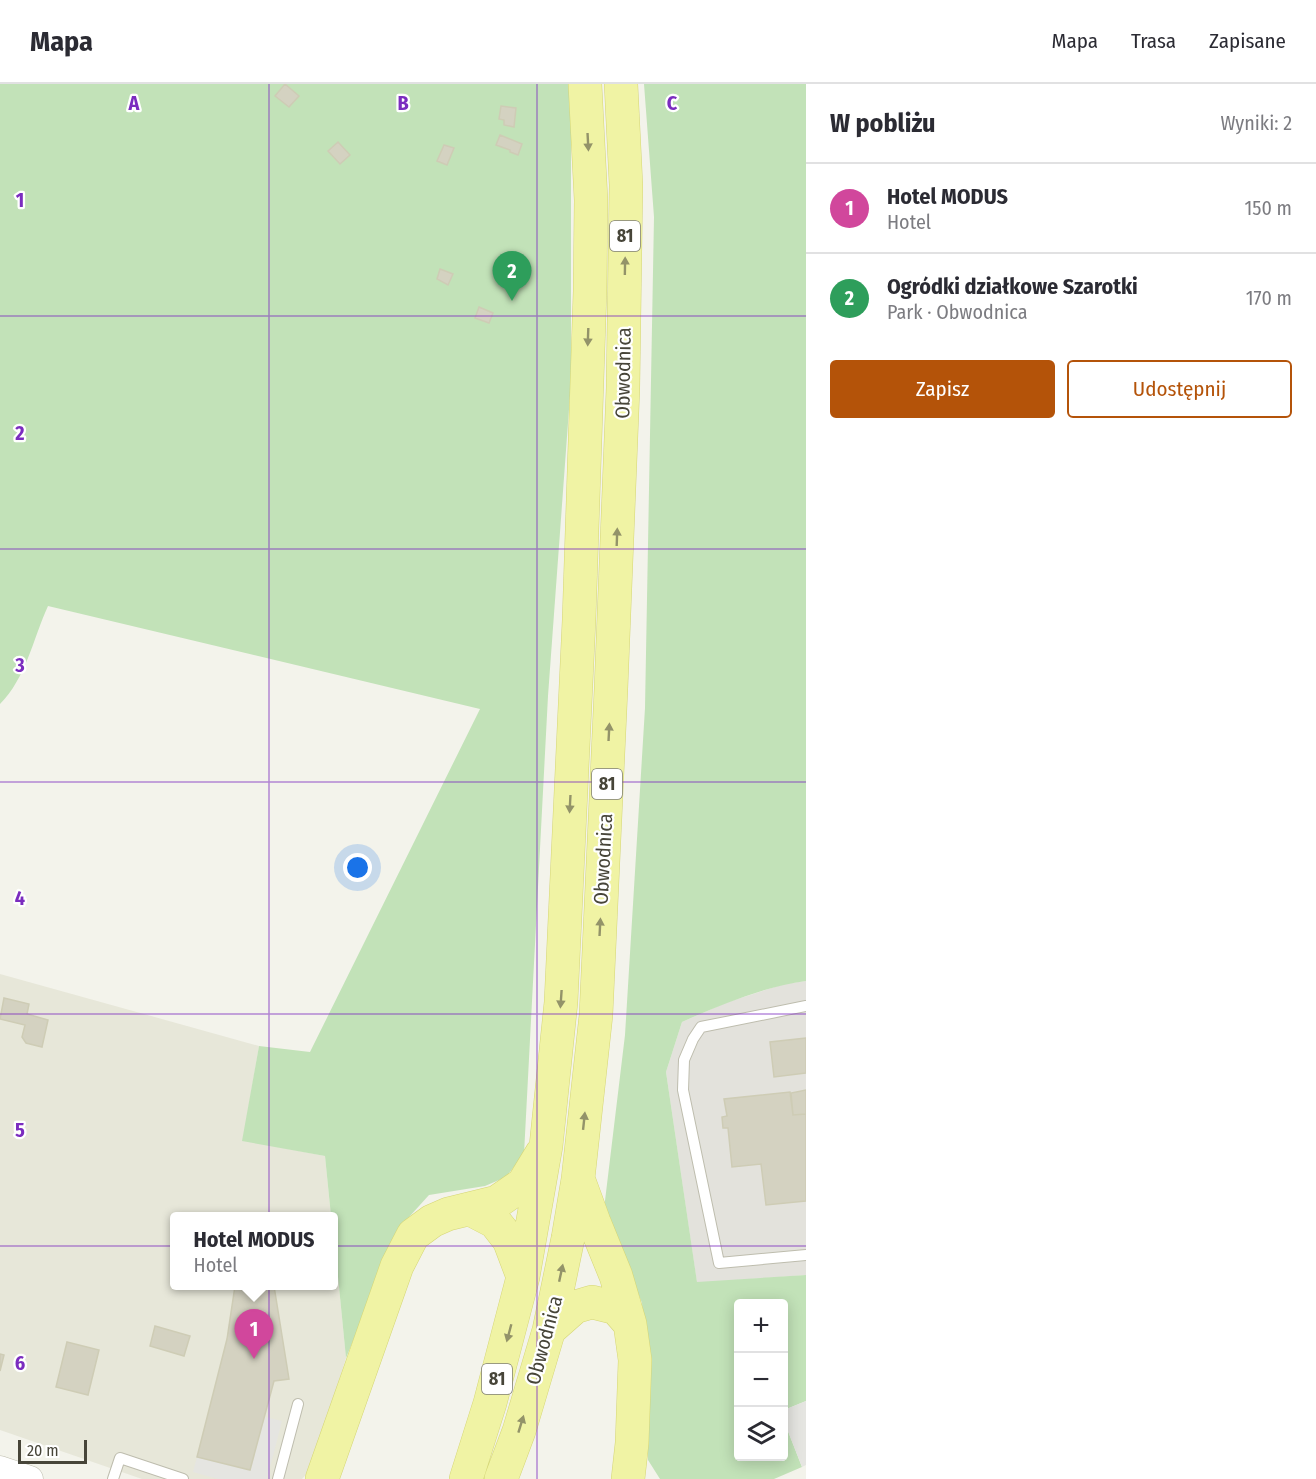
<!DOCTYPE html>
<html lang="pl">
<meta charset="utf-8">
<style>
body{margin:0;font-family:"Fira Sans Condensed",sans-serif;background:#f2f2f3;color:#2b2b33}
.controls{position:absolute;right:18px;bottom:18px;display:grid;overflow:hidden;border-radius:6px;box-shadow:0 3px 15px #0003}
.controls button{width:54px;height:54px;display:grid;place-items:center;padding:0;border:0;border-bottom:2px solid #e1e1e2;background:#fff;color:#2b2b33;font:30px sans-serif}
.scale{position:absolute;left:18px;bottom:15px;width:69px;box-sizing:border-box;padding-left:6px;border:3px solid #474539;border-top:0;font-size:16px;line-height:21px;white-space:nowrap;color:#474539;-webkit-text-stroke:4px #fff;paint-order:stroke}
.you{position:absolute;left:358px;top:784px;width:21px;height:21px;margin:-15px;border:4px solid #fff;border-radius:50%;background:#1a73e8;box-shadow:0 0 0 9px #1a73e833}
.badge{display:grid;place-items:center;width:39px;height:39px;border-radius:50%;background:#b45309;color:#fff;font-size:20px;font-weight:700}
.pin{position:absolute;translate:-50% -50px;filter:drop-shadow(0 2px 3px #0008)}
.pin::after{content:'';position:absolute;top:32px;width:21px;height:18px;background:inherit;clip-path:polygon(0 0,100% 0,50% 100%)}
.popup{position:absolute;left:170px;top:1128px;width:168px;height:78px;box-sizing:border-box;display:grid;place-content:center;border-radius:6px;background:#fff;filter:drop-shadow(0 2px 4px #0005);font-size:20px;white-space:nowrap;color:#7c7c81}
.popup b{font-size:22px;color:#2b2b33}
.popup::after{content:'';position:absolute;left:50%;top:100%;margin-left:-12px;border:12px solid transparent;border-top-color:#fff}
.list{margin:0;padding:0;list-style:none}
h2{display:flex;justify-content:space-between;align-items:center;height:78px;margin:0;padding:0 24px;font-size:26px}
h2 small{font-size:20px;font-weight:400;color:#7c7c81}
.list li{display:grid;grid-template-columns:39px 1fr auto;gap:18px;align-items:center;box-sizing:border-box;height:90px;padding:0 24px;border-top:2px solid #e1e1e2}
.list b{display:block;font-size:22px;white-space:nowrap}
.list p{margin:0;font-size:20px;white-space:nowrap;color:#7c7c81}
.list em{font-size:20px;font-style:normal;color:#7c7c81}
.actions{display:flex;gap:12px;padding:18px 24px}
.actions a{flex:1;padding:14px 0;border:2px solid #b45309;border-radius:6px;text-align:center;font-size:21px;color:#b45309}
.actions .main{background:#b45309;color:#fff}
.icon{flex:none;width:33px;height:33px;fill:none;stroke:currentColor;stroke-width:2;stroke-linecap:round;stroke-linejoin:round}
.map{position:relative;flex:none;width:806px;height:1395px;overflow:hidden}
header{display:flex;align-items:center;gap:36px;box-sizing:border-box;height:84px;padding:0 30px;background:#fff;border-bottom:2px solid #e1e1e2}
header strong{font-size:28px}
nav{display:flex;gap:33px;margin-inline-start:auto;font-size:21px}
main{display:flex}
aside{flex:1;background:#fff}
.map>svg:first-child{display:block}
</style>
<header>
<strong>Mapa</strong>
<nav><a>Mapa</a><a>Trasa</a><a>Zapisane</a></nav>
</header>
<main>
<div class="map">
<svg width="806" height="1395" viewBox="0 0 806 1395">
<rect width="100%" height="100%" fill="#f3f3eb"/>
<path fill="#e7e7d9" d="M0,890L259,962L243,1056L325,1072L331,1132H174V1202H334V1152L346,1274L311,1385L302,1395H142L0,1346Z"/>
<path fill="#e3e2dc" d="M806,897V1191L697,1199L666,988L682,938L725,919L784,900Z"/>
<path fill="#c2e2b8" d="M0,0H569L571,13V298L548,612L524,1070L506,1093L485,1102L429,1111L400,1143L346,1274L334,1152V1132H331L325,1072L242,1057L259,962L310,968L480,625L48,522C33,555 26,594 0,620Z
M644,0H806V897C763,903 722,920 682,938L666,988L697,1198L806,1191V1317L784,1326V1220H738V1372H784V1337L802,1383L774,1395H660L648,1376V1313L642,1219L604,1125L625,951L645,624L654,133Z"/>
<path fill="#e5e5e1" d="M806,1317V1381L802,1383L784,1337V1326Z
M265,1333L282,1337L267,1395H218L193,1388L197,1373L250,1386Z"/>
<path fill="#d4d2c1" stroke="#ceccb5" stroke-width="1.5" d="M285,0L299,12L289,23L275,12Z
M501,22L516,24L514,43L504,41V36L499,35Z
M500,51L522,60L518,71L510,68V66L496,61Z
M338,58L350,71L340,80L328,67Z
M444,61L454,64L447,81L437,77Z
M440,185L453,190L448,201L437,195Z
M479,223L493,229L489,239L475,234Z
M4,914L29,920L27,930L48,936L42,963L26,959L22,953L25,941L0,935Z
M806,954V989L774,993L770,958Z
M806,1006V1030L793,1031L791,1009Z
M790,1008L793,1031L806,1030V1117L766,1121L761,1080L732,1083L728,1044H723L722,1033L727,1032L724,1015Z
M235,1202H274L289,1295L274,1297L250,1386L197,1373L227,1255Z
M155,1242L190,1252L184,1272L150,1262Z
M67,1258L99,1266L88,1311L56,1303Z
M0,1270L4,1271L0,1287Z"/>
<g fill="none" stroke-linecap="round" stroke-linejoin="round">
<defs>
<path id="service" d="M806,922L701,943L693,955L684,976L683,1006L719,1179L806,1171
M113,1395L120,1374L183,1395
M278,1395L298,1320"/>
<path id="tertiary" d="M0,1385L30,1395"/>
<path id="primary" d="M579,1097L594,1138L616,1192L630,1240L635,1276L632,1359L628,1395
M470,1125L495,1138L509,1156L523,1193
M549,1246L575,1223L592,1218L616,1224L630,1240
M322,1395L397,1182L413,1151L432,1137L448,1130L497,1118L523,1100L542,1069
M466,1395L490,1319L523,1193L546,1062L561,918L579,536L590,207L591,116L585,0
M501,1395L519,1347L549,1246L568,1154L578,1095L596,931L611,605L623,304L626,101L621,0"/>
</defs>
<use href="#service" stroke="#bebdae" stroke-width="12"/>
<use href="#tertiary" stroke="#bebdae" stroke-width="27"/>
<use href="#primary" stroke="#d5d676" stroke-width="34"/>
<use href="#service" stroke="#fff" stroke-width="10"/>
<use href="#tertiary" stroke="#fff" stroke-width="26"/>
<use href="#primary" stroke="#f0f3a4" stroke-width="33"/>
</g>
<defs><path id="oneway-solid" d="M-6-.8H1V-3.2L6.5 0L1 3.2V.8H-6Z" transform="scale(1.5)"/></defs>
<g fill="#939369">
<use href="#oneway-solid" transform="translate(588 58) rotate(87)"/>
<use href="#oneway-solid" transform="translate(625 182) rotate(-89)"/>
<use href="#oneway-solid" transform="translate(588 253) rotate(92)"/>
<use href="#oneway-solid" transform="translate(617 453) rotate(-88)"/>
<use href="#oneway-solid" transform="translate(609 648) rotate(-87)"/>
<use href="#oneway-solid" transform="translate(570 720) rotate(93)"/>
<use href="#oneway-solid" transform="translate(600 843) rotate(-87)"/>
<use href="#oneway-solid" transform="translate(561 915) rotate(94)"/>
<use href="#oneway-solid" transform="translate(584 1037) rotate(-84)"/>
<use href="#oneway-solid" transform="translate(561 1189) rotate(-78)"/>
<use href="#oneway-solid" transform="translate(509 1249) rotate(105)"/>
<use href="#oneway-solid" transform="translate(521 1340) rotate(-73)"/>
</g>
<path fill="none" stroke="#7b2cbf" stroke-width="1.5" stroke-opacity="0.55" d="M269,0V1395M537,0V1395M0,232H806M0,465H806M0,698H806M0,930H806M0,1162H806"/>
<g text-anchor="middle" stroke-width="4.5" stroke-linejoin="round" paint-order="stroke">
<g fill="#fff" stroke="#7e7d74" stroke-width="1.5">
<rect x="610" y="137" width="30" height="30" rx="4.5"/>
<rect x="592" y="685" width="30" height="30" rx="4.5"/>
<rect x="482" y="1280" width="30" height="30" rx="4.5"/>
</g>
<g font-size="18" font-weight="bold" fill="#474539">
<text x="625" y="158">81</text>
<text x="607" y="706">81</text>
<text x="497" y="1301">81</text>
</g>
<g font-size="20" fill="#474539" stroke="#fff">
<text transform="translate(623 289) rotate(-89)" y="7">Obwodnica</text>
<text transform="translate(603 775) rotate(-87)" y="7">Obwodnica</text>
<text transform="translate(544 1256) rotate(-75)" y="7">Obwodnica</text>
</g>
</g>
<g font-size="20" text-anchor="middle" font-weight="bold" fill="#7b2cbf" stroke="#fff" stroke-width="4.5" stroke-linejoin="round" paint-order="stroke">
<text x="134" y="26">A</text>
<text x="403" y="26">B</text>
<text x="672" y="26">C</text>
<text x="20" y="123">1</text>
<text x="20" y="356">2</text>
<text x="20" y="588">3</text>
<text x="20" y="821">4</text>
<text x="20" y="1053">5</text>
<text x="20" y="1286">6</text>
</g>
</svg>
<div class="controls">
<button>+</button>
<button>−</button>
<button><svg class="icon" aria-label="layers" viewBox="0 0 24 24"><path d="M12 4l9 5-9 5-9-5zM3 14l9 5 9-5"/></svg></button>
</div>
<div class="scale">20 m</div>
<div class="you"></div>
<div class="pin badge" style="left:254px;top:1275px;background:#d1479c">1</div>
<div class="popup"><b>Hotel MODUS</b>Hotel</div>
<div class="pin badge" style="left:512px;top:217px;background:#2e9e5b">2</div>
</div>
<aside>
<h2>W pobliżu<small>Wyniki: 2</small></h2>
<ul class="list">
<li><span class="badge" style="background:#d1479c">1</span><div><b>Hotel MODUS</b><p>Hotel</p></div><em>150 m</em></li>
<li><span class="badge" style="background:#2e9e5b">2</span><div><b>Ogródki działkowe Szarotki</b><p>Park · Obwodnica</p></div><em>170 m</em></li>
</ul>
<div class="actions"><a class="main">Zapisz</a><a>Udostępnij</a></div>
</aside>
</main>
